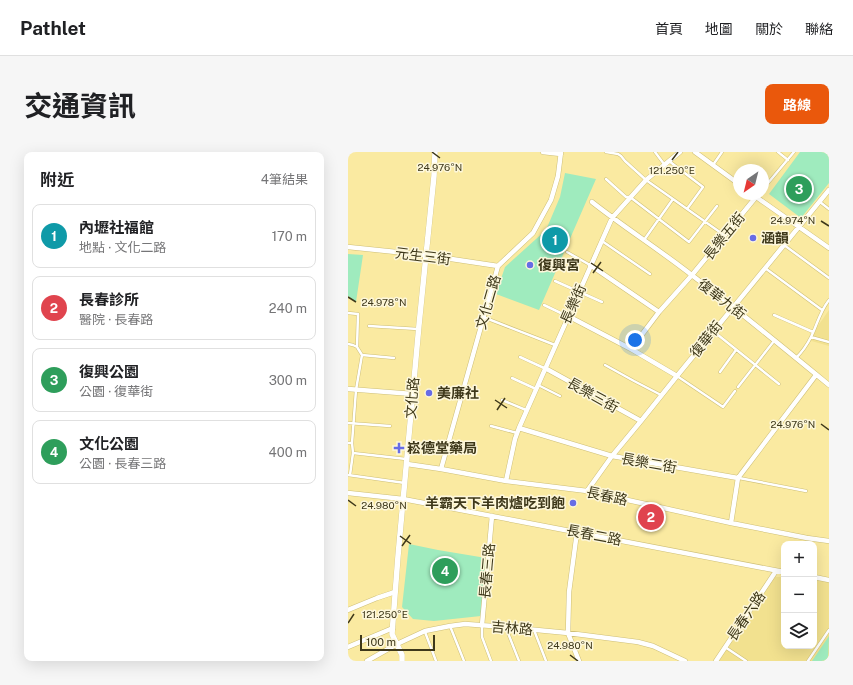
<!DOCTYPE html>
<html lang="zh-TW">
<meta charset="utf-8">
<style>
body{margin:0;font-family:"Public Sans","Noto Sans TC",sans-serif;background:#f6f6f6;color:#202124}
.controls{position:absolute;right:12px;bottom:12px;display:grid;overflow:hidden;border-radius:8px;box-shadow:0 4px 16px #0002}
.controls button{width:36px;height:36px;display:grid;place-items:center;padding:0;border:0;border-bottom:1px solid #e0e0e0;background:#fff;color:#202124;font:20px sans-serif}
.compass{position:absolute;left:385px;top:12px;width:36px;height:36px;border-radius:50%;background:#fff;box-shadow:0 4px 16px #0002;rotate:215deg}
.scale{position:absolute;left:12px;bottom:10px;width:75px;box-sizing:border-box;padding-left:4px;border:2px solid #3e381a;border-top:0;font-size:11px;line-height:14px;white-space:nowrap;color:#3e381a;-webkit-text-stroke:3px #fdf7db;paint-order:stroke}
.you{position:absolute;left:287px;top:188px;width:14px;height:14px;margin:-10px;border:3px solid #fff;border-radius:50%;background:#1a73e8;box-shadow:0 0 0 6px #1a73e833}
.badge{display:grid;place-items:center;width:26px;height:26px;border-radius:50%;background:#ea580c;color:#fff;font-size:13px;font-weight:700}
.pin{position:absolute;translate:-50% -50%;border:2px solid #fff;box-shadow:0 1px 4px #0006}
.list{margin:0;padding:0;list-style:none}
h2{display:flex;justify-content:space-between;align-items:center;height:52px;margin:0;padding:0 16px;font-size:17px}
h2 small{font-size:13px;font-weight:400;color:#757577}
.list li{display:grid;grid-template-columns:26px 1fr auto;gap:12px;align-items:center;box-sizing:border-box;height:64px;margin:0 8px 8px;padding:0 8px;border:1px solid #e0e0e0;border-radius:8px}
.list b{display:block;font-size:15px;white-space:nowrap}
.list p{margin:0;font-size:13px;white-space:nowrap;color:#757577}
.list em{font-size:13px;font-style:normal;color:#757577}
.icon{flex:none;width:22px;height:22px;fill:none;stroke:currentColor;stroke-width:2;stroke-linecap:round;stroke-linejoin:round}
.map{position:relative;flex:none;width:481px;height:509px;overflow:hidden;border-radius:8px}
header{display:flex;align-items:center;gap:24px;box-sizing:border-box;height:56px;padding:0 20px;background:#fff;border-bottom:1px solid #e0e0e0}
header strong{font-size:19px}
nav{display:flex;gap:22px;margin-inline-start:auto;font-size:14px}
.intro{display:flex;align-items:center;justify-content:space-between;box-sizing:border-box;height:96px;padding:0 24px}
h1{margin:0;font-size:28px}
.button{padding:10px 18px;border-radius:8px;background:#ea580c;color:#fff;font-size:14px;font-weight:700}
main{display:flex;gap:24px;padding:0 24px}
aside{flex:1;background:#fff;border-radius:8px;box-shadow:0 4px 16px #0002}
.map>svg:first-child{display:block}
</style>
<header>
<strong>Pathlet</strong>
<nav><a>首頁</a><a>地圖</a><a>關於</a><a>聯絡</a></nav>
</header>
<div class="intro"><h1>交通資訊</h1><a class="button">路線</a></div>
<main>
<aside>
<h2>附近<small>4筆結果</small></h2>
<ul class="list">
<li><span class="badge" style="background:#0f9aa8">1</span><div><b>內壢社福館</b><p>地點 · 文化二路</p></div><em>170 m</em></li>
<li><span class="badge" style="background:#e0444e">2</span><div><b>長春診所</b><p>醫院 · 長春路</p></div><em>240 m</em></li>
<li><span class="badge" style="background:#2e9e5b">3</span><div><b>復興公園</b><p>公園 · 復華街</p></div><em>300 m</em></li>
<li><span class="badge" style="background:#2e9e5b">4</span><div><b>文化公園</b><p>公園 · 長春三路</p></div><em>400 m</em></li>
</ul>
</aside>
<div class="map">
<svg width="481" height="509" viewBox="0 0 481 509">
<rect width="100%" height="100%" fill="#faeaa1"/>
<path fill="#f2e18f" d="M481,158V194L460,188Z
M425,425H436V494H466V425H481V509H368Z"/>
<path fill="#9febbe" d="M452,0H481V31L453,66L421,42Z
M217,21L248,27L191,158L148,142L157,115L198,78L212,45Z
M0,102L15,103L8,150L0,144Z
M61,392L90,398L138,406L133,464L86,469L65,467L54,455Z
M481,484L480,509H464Z"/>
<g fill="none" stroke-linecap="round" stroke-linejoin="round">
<defs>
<path id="service" d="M258,0L270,2L273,4L277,9L298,28L376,83
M307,0L316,12
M430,0L440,8
M321,9L355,35L339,57
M365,13L374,0
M258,27L278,45H282L341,90L369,54
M415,37L446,0
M472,50L481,57
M296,88L325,47
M254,89L302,122
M436,93L481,126
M219,100L242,113
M417,116L474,158
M207,129L254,150
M196,153L219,164
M0,161L10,162L9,195
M426,163L465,180
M135,165L207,193
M21,174L70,177
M365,179L431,232
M463,185L481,190
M0,192L5,193L9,195L14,203L8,238L4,291L5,301L2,323
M14,203L46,206
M172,205L196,216
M448,206C454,200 459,193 463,185C469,173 472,159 481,148
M257,213L286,229L313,243
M372,220L388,198
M329,224L375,255L387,239
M164,226L188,237
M190,233L212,244
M390,235L426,189
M154,248L178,258
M0,271L42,274
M143,274L169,281
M0,291H4
M5,301L58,307
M0,323L57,331
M391,326L458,339
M102,474L116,509
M134,474V485L143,509
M158,476L171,509
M186,478L198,509
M77,480L88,509
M377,495L398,509
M460,509L481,478"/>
<path id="minor" d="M195,0L213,2
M347,0L391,32
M404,42L481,96
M244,50C277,76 312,98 345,124C391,159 436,196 481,233
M0,95L77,103L150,114
M242,113L311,160
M220,164L283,197L329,224
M283,197L311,160L344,123L408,45
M197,216L293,269
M0,237L65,242
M171,276L264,304L390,326L383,371
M59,312L93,317L158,329L239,339L383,371L459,386L481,389
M93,317L150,114L185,81L203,48L210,24L213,0
M390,326L468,223
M158,329L167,287L171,276L264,66L298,28L332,0
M239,339L264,304L293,269L329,224L481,38
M0,341L55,347L436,420
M229,380L221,440L220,481L231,509
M466,425L481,428
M0,458L29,446L47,440
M134,473L144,364
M0,495L45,476
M19,509L49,492L77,479L102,474L117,472L158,475L220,481L290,490L305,494L337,509
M368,509L428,419"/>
<path id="tertiary" d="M54,509V503L44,482L50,404L71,173L86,24L87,0"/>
</defs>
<use href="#service" stroke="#cebf77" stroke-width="3.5"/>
<use href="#minor" stroke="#cebf77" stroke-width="5.5"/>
<use href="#tertiary" stroke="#cebf77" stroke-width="6"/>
<use href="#service" stroke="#fff" stroke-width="2.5"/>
<use href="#minor" stroke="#fff" stroke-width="4.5"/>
<use href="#tertiary" stroke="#fff" stroke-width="5.5"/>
</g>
<path fill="none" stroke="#3e381a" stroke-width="1.5" d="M84,0L92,6M324,8L330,0M473,69L481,74M243,111L255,119M245,121L253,110M0,145L8,150M147,248L159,256M149,258L157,246M473,272L481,278M0,348L8,354M52,384L63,392M54,394L62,383M0,471L6,462M222,503L230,509"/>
<g fill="#676ce5" stroke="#fdf7db" stroke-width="1.5">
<circle cx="405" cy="86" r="4"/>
<circle cx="182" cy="113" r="4"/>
<circle cx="81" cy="241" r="4"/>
<path d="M49 290h4v4h4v4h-4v4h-4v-4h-4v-4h4z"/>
<circle cx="225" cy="351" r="4"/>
</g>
<g text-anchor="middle" stroke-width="3" stroke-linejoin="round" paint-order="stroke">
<g font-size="14" fill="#3e381a" stroke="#fdf7db">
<text transform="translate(376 84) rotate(-51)" y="5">長樂五街</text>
<text transform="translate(75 104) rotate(7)" y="5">元生三街</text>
<text transform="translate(374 147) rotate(38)" y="5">復華九街</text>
<text transform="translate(140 150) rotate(-74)" y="5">文化二路</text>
<text transform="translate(225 152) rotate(-66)" y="5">長樂街</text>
<text transform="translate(358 187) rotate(-51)" y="5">復華街</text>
<text transform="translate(245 243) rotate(29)" y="5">長樂三街</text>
<text transform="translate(64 246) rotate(-85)" y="5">文化路</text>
<text transform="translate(301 311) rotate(10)" y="5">長樂二街</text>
<text transform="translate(259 344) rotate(12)" y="5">長春路</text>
<text transform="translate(246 383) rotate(11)" y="5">長春二路</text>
<text transform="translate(139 419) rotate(-85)" y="5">長春三路</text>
<text transform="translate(398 464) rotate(-56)" y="5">長春六路</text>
<text transform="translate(164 476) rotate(5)" y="5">吉林路</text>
</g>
<g font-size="14" font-weight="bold" fill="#3e381a" stroke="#fdf7db" text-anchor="start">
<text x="413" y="91">涵韻</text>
<text x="190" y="118">復興宮</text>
<text x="89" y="246">美廉社</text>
<text x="59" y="301">崧德堂藥局</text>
<text x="217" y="356" text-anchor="end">羊霸天下羊肉爐吃到飽</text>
</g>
</g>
<g font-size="10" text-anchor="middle" fill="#3e381a" stroke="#fdf7db" stroke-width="3" stroke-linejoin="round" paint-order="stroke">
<text x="92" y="19">24.976°N</text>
<text x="324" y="22">121.250°E</text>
<text x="445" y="72">24.974°N</text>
<text x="36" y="154">24.978°N</text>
<text x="445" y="276">24.976°N</text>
<text x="36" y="357">24.980°N</text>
<text x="37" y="466">121.250°E</text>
<text x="222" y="497">24.980°N</text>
</g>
</svg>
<div class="controls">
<button>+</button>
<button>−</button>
<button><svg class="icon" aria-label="layers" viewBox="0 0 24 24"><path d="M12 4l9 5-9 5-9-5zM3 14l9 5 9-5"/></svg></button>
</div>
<svg class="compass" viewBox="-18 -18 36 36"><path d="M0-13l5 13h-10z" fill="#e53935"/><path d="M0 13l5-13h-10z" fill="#757577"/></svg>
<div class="scale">100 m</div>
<div class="you"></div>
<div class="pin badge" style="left:207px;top:88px;background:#0f9aa8">1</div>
<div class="pin badge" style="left:303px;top:365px;background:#e0444e">2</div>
<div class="pin badge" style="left:451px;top:37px;background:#2e9e5b">3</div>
<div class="pin badge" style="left:97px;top:419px;background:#2e9e5b">4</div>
</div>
</main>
